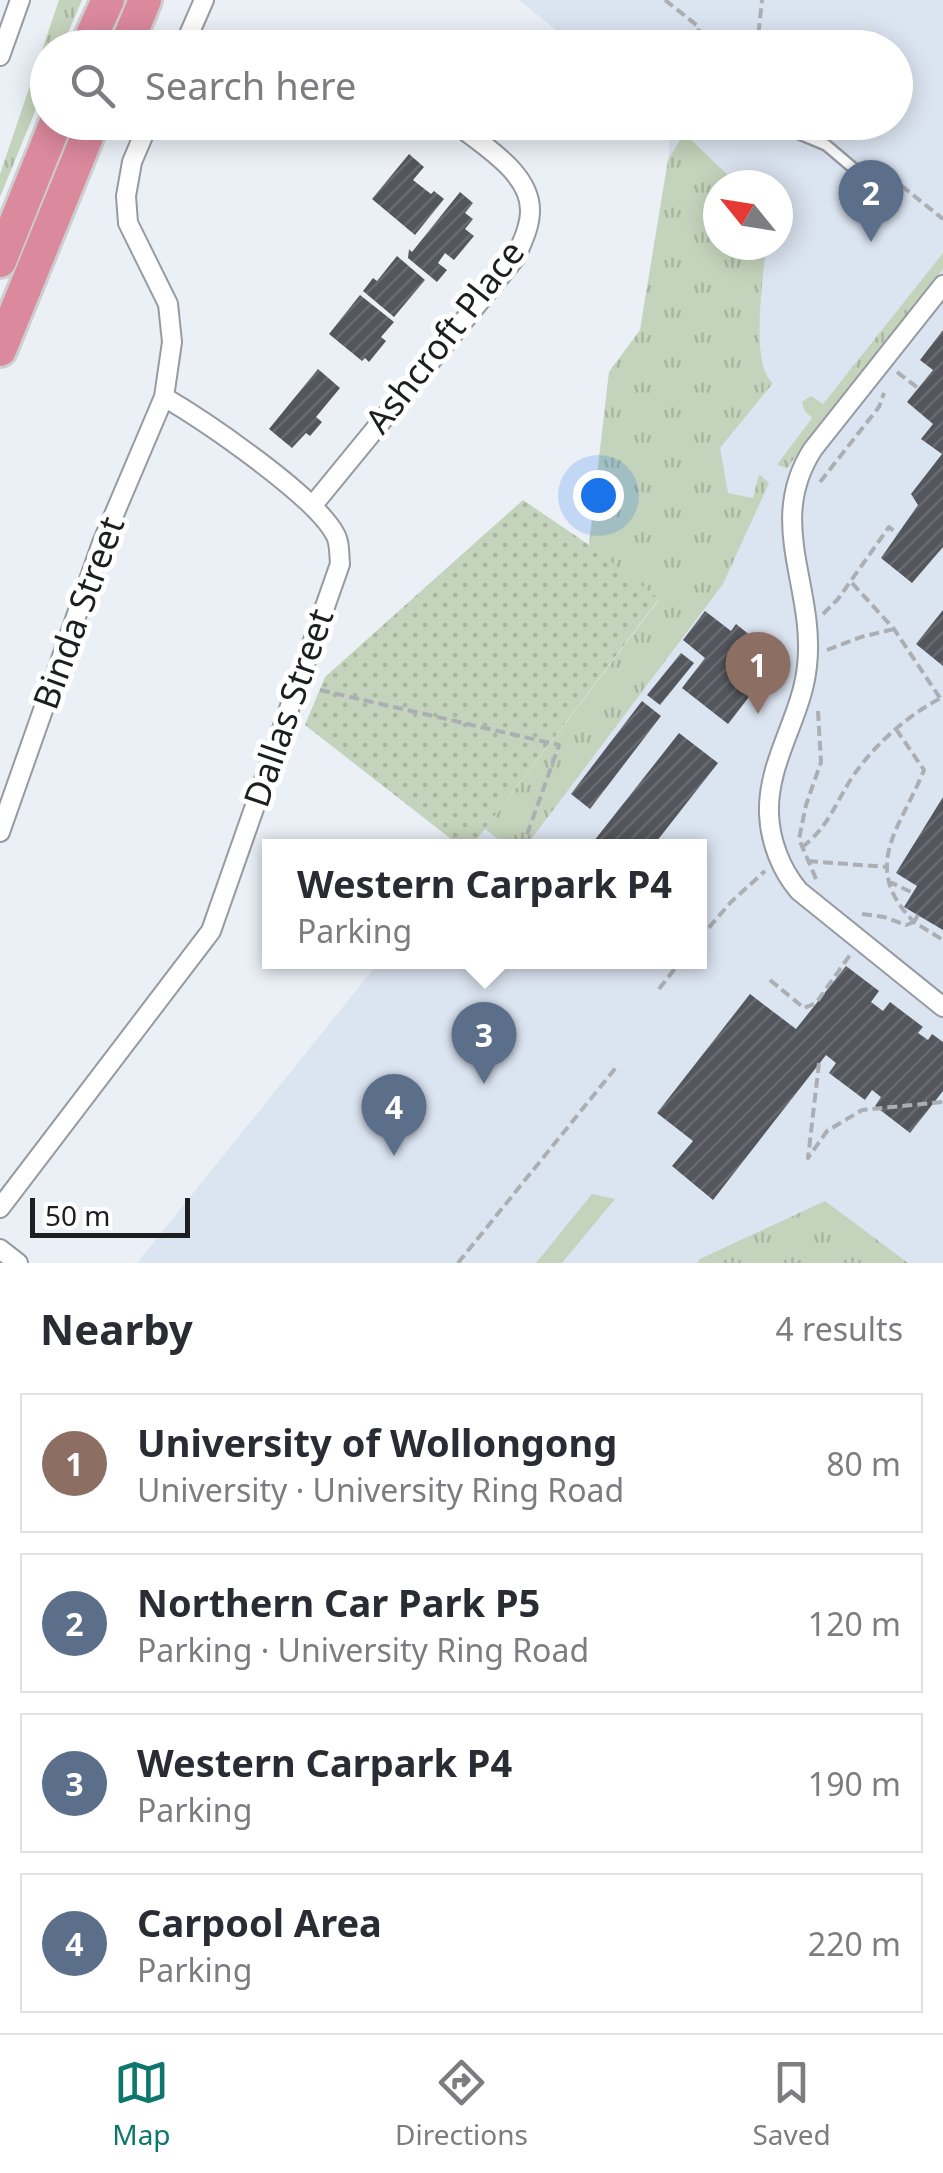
<!DOCTYPE html>
<meta charset="utf-8">
<style>
body{margin:0;font-family:"Noto Sans",sans-serif;background:#f2f2f3;color:#2b2b33}
.compass{position:absolute;left:703px;top:170px;width:90px;height:90px;border-radius:50%;background:#fff;box-shadow:0 5px 25px #0003;rotate:300deg}
.scale{position:absolute;left:30px;bottom:25px;width:160px;box-sizing:border-box;padding-left:10px;border:5px solid #1c1e20;border-top:0;font-size:28px;line-height:35px;white-space:nowrap;color:#1c1e20;-webkit-text-stroke:8px #fff;paint-order:stroke}
.you{position:absolute;left:598px;top:495px;width:35px;height:35px;margin:-25px;border:8px solid #fff;border-radius:50%;background:#1a73e8;box-shadow:0 0 0 15px #1a73e833}
.badge{display:grid;place-items:center;width:65px;height:65px;border-radius:50%;background:#0f766e;color:#fff;font-size:32px;font-weight:700}
.pin{position:absolute;translate:-50% -82px;filter:drop-shadow(0 2px 5px #0008)}
.pin::after{content:'';position:absolute;top:52px;width:35px;height:30px;background:inherit;clip-path:polygon(0 0,100% 0,50% 100%)}
.popup{position:absolute;left:262px;top:839px;width:445px;height:130px;box-sizing:border-box;display:grid;place-content:center;border-radius:0px;background:#fff;filter:drop-shadow(0 2px 8px #0005);font-size:32px;white-space:nowrap;color:#7c7c81}
.popup b{font-size:38px;color:#2b2b33}
.popup::after{content:'';position:absolute;left:50%;top:100%;margin-left:-20px;border:20px solid transparent;border-top-color:#fff}
.list{margin:0;padding:0;list-style:none}
h2{display:flex;justify-content:space-between;align-items:center;height:130px;margin:0;padding:0 40px;font-size:42px}
h2 small{font-size:32px;font-weight:400;color:#7c7c81}
.list li{display:grid;grid-template-columns:65px 1fr auto;gap:30px;align-items:center;box-sizing:border-box;height:140px;margin:0 20px 20px;padding:0 20px;border:2px solid #e1e1e2;border-radius:0px}
.list b{display:block;font-size:38px;white-space:nowrap}
.list p{margin:0;font-size:32px;white-space:nowrap;color:#7c7c81}
.list em{font-size:32px;font-style:normal;color:#7c7c81}
.icon{flex:none;width:55px;height:55px;fill:none;stroke:currentColor;stroke-width:2;stroke-linecap:round;stroke-linejoin:round}
.map{position:relative;flex:none;width:943px;height:1263px;overflow:hidden}
.search{position:absolute;background:#fff;box-shadow:0 5px 25px #0003;left:30px;right:30px;top:30px;height:110px;display:flex;align-items:center;gap:25px;box-sizing:border-box;padding:0 35px;border-radius:55px;color:#7c7c81;font-size:38px}
.sheet{height:770px;background:#fff}
nav{display:flex;justify-content:space-around;align-items:center;box-sizing:border-box;height:140px;border-top:2px solid #e1e1e2;background:#fff;font-size:28px;color:#7c7c81}
nav a{display:grid;justify-items:center;gap:5px}
nav .on{color:#0f766e}
.map>svg:first-child{display:block}
</style>
<div class="map">
<svg width="943" height="1263" viewBox="0 0 943 1263">
<defs>
<pattern id="grass-tufts" width="24" height="20" patternUnits="userSpaceOnUse" patternTransform="scale(2.5)"><rect width="24" height="20" fill="#c4d3bb"/><path d="M3 7l-1-3M5 7V3M7 7l1-3M15 17l-1-3M17 17v-4M19 17l1-3" fill="none" stroke="#a8b5a0"/></pattern>
<pattern id="park-dots" width="8" height="8" patternUnits="userSpaceOnUse" patternTransform="scale(2.5)"><rect width="8" height="8" fill="#c4d3bb"/><path d="M2 2h.1M6 6h.1" fill="none" stroke="#a8b5a0" stroke-width="1.8" stroke-linecap="round"/></pattern>
<pattern id="building-hatch" width="6" height="6" patternUnits="userSpaceOnUse" patternTransform="scale(2.5)"><rect width="6" height="6" fill="#53565c"/><path d="M-1 1l2-2M0 6l6-6M5 7l2-2" fill="none" stroke="#686a6f"/></pattern>
</defs>
<rect width="100%" height="100%" fill="#ebf0f7"/>
<path fill="#dbe4f1" fill-rule="evenodd" d="M519,0H943V1263H137L379,962H699V846H472L659,600L589,545L609,372L640,330L668,160L671,126L667,123L896,122V48L577,47ZM718,185H778V245H718Z"/>
<path fill="url(#grass-tufts)" d="M59,0H82L62,47L48,48L47,82L0,197V174Z
M684,133L738,185H718V245H766C764,275 749,365 773,383L720,448L728,493L753,498L759,474L769,483L723,584L526,846H507L485,829L659,600L589,545L609,372L640,330L668,160Z
M943,253V269L787,468L777,465L812,418L804,410L802,402L811,396L823,404Z
M825,1201L908,1263H697L700,1259Z"/>
<path fill="url(#park-dots)" d="M523,500L589,545L659,599L472,846H460L305,725L325,677Z"/>
<path fill="#c4d3bb" d="M592,1194L615,1199L562,1263H536Z"/>
<path fill="url(#building-hatch)" d="M409,154L424,167L413,180L431,194L434,191L444,199L415,235L372,199Z
M460,192L473,203L465,213L473,219L465,229L474,236L454,260L445,253L438,263L447,270L437,282L408,258L409,249L412,252Z
M397,256L425,280L394,317L363,291L373,278L377,281Z
M360,295L394,322L381,337L386,341L369,362L365,358L362,361L329,334Z
M943,330V547L912,583L881,558L918,505L911,494L942,454L921,439L933,424L907,402L933,370L920,360Z
M318,369L340,388L316,417L322,422L310,436L306,433L292,448L269,429Z
M943,610V666L916,644Z
M705,611L731,631L736,624L779,658L728,724L682,688L705,658L683,640Z
M681,653L694,663L660,705L647,695Z
M642,701L661,716L590,809L571,794Z
M679,733L718,763L653,846H590Z
M943,797V930L904,907L917,886L896,873Z
M846,966L879,991L871,1002L883,1011L890,1002L923,1027L918,1033L928,1040L932,1034L943,1042V1091L910,1133L875,1106L881,1097L872,1090L865,1100L829,1073L836,1063L826,1055L713,1200L672,1166L693,1141L657,1113L750,994L796,1029Z"/>
<g fill="none" stroke-linecap="round" stroke-linejoin="round">
<defs>
<path id="service" d="M771,122L826,145L865,178"/>
<path id="minor" d="M183,48L204,0
M0,56L20,0
M943,285L813,449C765,523 816,587 807,666C802,717 767,761 769,814C770,841 781,870 799,891L943,1007
M313,505L516,257C522,242 530,227 530,211C531,172 480,144 454,122
M0,832L102,543L164,397L172,342L168,304L128,223L126,196L132,162L149,122
M0,1208L211,931L340,564C339,555 340,542 335,534C314,495 205,421 164,397
M0,1249L18,1263"/>
<path id="motorway" d="M86,48L108,0
M125,48L145,0
M0,261L56,122
M0,350L93,122"/>
</defs>
<use href="#service" stroke="#979ba1" stroke-width="14"/>
<use href="#minor" stroke="#979ba1" stroke-width="22"/>
<use href="#motorway" stroke="#cdcece" stroke-width="38"/>
<path stroke="#abafb4" stroke-width="4" stroke-dasharray="10 5" stroke-linecap="butt" d="M665,0L699,27L696,48
M757,48L762,0
M878,167L943,219
M897,372L918,388
M820,482L879,407L884,393
M852,583L894,629L940,698
M823,614L838,599L889,527L898,534
M827,650L861,637L894,629
M320,690L559,745L523,846
M896,729L924,770C901,828 859,866 914,922
M802,847C828,828 836,802 853,776C875,744 909,714 943,697
M808,861L887,867
M816,879L799,839L806,805L821,762L818,711
M888,881L913,893
M862,914L884,917L906,925L914,922
M918,915L914,922L943,940
M699,939L731,902L765,871
M770,980L804,1008L816,1003L850,955
M659,989L680,962
M819,1063L808,1158L827,1131L862,1110L943,1102
M458,1263L618,1065"/>
<use href="#service" stroke="#fff" stroke-width="9"/>
<use href="#minor" stroke="#fff" stroke-width="18"/>
<use href="#motorway" stroke="#db899d" stroke-width="32"/>
</g>
<g text-anchor="middle" stroke-width="10" stroke-linejoin="round" paint-order="stroke">
<g font-size="35" fill="#1c1e20" stroke="#fff">
<text transform="translate(445 337) rotate(-52)" y="12">Ashcroft Place</text>
<text transform="translate(79 613) rotate(-70)" y="12">Binda Street</text>
<text transform="translate(289 708) rotate(-71)" y="12">Dallas Street</text>
</g>
</g>
</svg>
<svg class="compass" viewBox="-18 -18 36 36"><path d="M0-13l5 13h-10z" fill="#e53935"/><path d="M0 13l5-13h-10z" fill="#7c7c81"/></svg>
<div class="scale">50 m</div>
<div class="you"></div>
<div class="pin badge" style="left:758px;top:714px;background:#8d6e63">1</div>
<div class="pin badge" style="left:871px;top:242px;background:#5c6f8a">2</div>
<div class="pin badge" style="left:484px;top:1084px;background:#5c6f8a">3</div>
<div class="popup"><b>Western Carpark P4</b>Parking</div>
<div class="pin badge" style="left:394px;top:1156px;background:#5c6f8a">4</div>
<div class="search"><svg class="icon" aria-label="search" viewBox="0 0 24 24"><circle cx="10" cy="10" r="6"/><path d="M15 15l6 6"/></svg>Search here</div>
</div>
<section class="sheet">
<h2>Nearby<small>4 results</small></h2>
<ul class="list">
<li><span class="badge" style="background:#8d6e63">1</span><div><b>University of Wollongong</b><p>University · University Ring Road</p></div><em>80 m</em></li>
<li><span class="badge" style="background:#5c6f8a">2</span><div><b>Northern Car Park P5</b><p>Parking · University Ring Road</p></div><em>120 m</em></li>
<li><span class="badge" style="background:#5c6f8a">3</span><div><b>Western Carpark P4</b><p>Parking</p></div><em>190 m</em></li>
<li><span class="badge" style="background:#5c6f8a">4</span><div><b>Carpool Area</b><p>Parking</p></div><em>220 m</em></li>
</ul>
</section>
<nav>
<a class="on"><svg class="icon" aria-label="map" viewBox="0 0 24 24"><path d="M3 6l6-2 6 2 6-2v14l-6 2-6-2-6 2zM9 4v14M15 6v14"/></svg>Map</a>
<a><svg class="icon" aria-label="directions" viewBox="0 0 24 24"><path d="M12 3l9 9-9 9-9-9zM9 14v-3h6M13 9l2 2-2 2"/></svg>Directions</a>
<a><svg class="icon" aria-label="saved" viewBox="0 0 24 24"><path d="M7 4h10v16l-5-4-5 4z"/></svg>Saved</a>
</nav>
